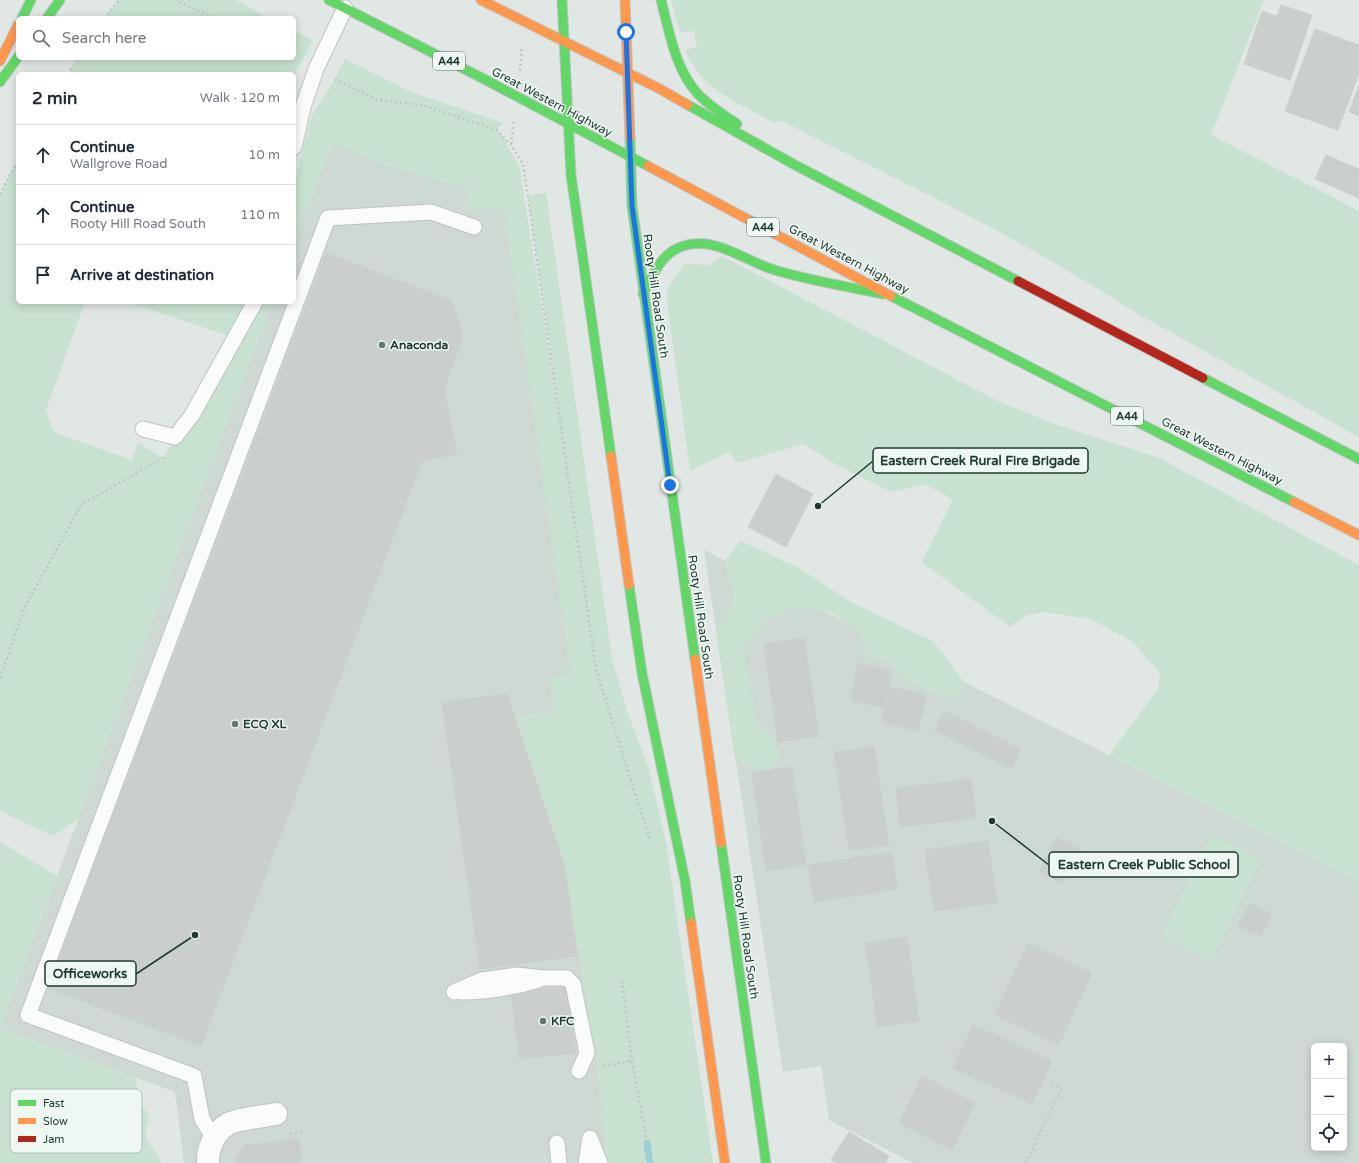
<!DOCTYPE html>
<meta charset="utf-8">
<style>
body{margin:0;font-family:"Varela Round",sans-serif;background:#f2f2f3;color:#1f2937}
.controls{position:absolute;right:12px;bottom:12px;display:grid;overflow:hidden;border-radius:6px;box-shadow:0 2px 10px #0003}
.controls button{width:36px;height:36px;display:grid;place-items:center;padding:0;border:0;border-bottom:1px solid #e0e1e3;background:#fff;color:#1f2937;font:20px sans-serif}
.stop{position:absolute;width:12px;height:12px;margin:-9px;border:3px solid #1a73e8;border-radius:50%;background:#fff}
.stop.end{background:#1a73e8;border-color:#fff;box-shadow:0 1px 4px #0008}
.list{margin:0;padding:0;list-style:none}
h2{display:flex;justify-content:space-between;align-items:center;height:52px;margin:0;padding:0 16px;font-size:17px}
h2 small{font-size:13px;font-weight:400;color:#747a83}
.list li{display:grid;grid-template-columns:26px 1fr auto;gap:12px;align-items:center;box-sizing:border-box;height:60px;padding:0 16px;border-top:1px solid #e0e1e3}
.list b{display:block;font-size:15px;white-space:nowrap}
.list p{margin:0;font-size:13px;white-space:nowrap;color:#747a83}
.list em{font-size:13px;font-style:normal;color:#747a83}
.icon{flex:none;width:22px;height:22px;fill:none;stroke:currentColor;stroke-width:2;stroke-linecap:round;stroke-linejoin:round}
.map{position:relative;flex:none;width:1359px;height:1163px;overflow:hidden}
.search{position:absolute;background:#fff;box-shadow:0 2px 10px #0003;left:16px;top:16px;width:280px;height:44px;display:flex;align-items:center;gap:10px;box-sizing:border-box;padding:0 14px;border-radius:6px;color:#747a83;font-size:15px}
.panel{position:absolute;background:#fff;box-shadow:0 2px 10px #0003;left:16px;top:72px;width:280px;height:232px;border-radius:6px}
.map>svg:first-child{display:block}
</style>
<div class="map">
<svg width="1359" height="1163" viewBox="0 0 1359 1163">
<rect width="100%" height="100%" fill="#e1e7e4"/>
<path fill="#ced9d4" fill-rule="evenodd" d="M347,104L513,155L591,692L693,1163H184L175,1092L0,1028L272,302H294V243Z
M704,550L1359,882V1163H913L829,1120L821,1066L783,1072ZM1314,1046H1344V1148H1314Z"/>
<path fill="#c9e1d0" d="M119,0H235L269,18H104Z
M671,0H1264L1211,135L1359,211V437L1136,313C1024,239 901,182 782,121L775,123C740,104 698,88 685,49L697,48L694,31L680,32Z
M294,31L313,40L294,77V74H68L78,58H294Z
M345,59L411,92L503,123L497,130L507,141L506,144L519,165L560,419L528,196L546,192L612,659L627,711L649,770L666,843L713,1163H607L596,1067L565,867L515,716L553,711L549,677L570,674L503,207L468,210L465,204L469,189L383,165L332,142L294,244V186L311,117L335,79Z
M18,160V302H85L46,410L53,432L132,460L138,443L163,458L192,415L235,338L127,302H272L79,818L53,836L0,811V194Z
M722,256L998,401L1057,425L1157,457L1359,565V882L1109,755L1158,689L1160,673L1133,642L1091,619L1044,612L1027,615L1010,627L922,562L953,500L925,484L892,492L842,468L803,444L738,463L729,452L690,471L668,309L667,289L685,264L709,265Z
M741,541L799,568L851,602L934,642L963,681V695L939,696L910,682L888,661L869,659L863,641L857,628L830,612L792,607L764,621L743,650L757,722L772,736L781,758L762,771L735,760L716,632C723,621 736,606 733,591C731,580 725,572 725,560Z
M1211,835L1261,859L1211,961L1161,937Z
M0,842L57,876L0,1028L136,1078L138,1101L149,1115L145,1137L162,1163H0Z"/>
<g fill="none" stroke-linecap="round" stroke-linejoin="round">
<path stroke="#9fced7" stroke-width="7" d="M647,1143L650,1163"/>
</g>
<path fill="#cacfcd" stroke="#c9d0cd" d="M1281,5L1312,15L1290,80L1244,64L1262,11L1277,16Z
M1315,29L1359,45V73L1338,130L1285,111Z
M1359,85V116L1349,112Z
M1326,155L1359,169V198L1315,179Z
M326,253L452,301L463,337L444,390L457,454L422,461L201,1046L48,988Z
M776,474L813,494L786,547L748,527Z
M804,638L819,736L778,742L764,644Z
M858,663L892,671L884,708L850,700Z
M890,687L926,695L918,731L882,722Z
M507,694L565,867L577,956L480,969L442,702Z
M944,711L1021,749L1011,769L934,730Z
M874,747L889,845L849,850L834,752Z
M792,767L806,865L766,871L752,773Z
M971,779L976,818L900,827L896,788Z
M1056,837L1081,849L1063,884L1039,871Z
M988,841L997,903L934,911L925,850Z
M892,852L897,889L814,902L808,865Z
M1250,903L1272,914L1261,937L1238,927Z
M907,937L919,1021L878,1027L865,943Z
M1028,943L1092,973L1059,1045L995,1015Z
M567,984L576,1053L519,1059L511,990Z
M973,1025L1052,1061L1032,1104L953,1068Z
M922,1076L975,1103L952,1150L899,1123Z
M849,1132L889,1156L885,1163H836L831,1160Z
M299,1139L302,1163H235V1159L245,1145Z"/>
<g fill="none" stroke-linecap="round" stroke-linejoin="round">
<defs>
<path id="lane" d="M294,147L303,107L316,69L345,8
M143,429L175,437L192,415L255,302
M454,992L482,980L517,975L543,978H567L573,984L587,1053L579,1071
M461,992C488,992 512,988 538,980
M213,1137L202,1119L194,1076L28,1015L328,218L431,212L474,227
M590,1138L600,1163
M557,1143L559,1163
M586,1163L590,1138"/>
<path id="street" d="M208,1163C207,1148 215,1132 228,1124C236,1119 266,1116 276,1114"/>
<path id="fast" d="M329,0L484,79L648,166
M562,0L571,175L611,456
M661,0C669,31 675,69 698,94C709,106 724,115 737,124
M22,18L31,0
M47,18L60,0
M0,82L18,57
M688,105L795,165L1018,281
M630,138L632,206L695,659
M643,294C652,276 662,252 683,246C716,235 747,263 778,271C813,281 848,287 883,294
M891,296L1294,502
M1203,378L1359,459
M629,585L642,673L685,881L691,923
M721,843L766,1163"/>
<path id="slow" d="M481,0L658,88L688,105
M625,0L630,138
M0,61L18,25
M648,166L891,296
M611,456L629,585
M1294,502L1359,535
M695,659L721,843
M691,923L725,1163"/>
<path id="jam" d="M1018,281L1203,378"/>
</defs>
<use href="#lane" stroke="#bec4c1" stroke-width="17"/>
<use href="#street" stroke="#bec4c1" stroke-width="24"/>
<use href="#fast" stroke="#bdc5c2" stroke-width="11"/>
<use href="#slow" stroke="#bdc5c2" stroke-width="11"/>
<use href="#jam" stroke="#bdc5c2" stroke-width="11"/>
<path stroke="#bfc7c5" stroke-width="2.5" stroke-dasharray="2 3" stroke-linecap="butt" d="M175,0L216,18
M104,18L119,0
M520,71L522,46
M68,74L78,58
M335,79L378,100L422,105L497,130L511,145L523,164L596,670L650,840
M511,144L514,122
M0,194L18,160
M0,678L24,609L81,505L163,458L165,455
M622,981L632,1061
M603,1066L632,1061L647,1143
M290,1134L303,1132
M1026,1163L1061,1089L1052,1085"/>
<use href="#lane" stroke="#fafbfb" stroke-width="15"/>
<use href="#street" stroke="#fafbfb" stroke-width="22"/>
<use href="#fast" stroke="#63d668" stroke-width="9"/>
<use href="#slow" stroke="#ff974d" stroke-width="9"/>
<use href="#jam" stroke="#b3261e" stroke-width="9"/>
</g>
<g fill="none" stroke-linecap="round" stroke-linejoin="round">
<path stroke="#1a73e8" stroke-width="5" d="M626,32L632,206L670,485"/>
</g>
<g fill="#637671" stroke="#eef7f2" stroke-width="1.5">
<circle cx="382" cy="345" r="4"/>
<circle cx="235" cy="724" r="4"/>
<circle cx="543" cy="1021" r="4"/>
</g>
<g text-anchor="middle" stroke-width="3" stroke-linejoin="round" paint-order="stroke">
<g fill="#eef7f2" stroke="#5d726c" stroke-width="1">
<rect x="433" y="52" width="32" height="18" rx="3"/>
<rect x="747" y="218" width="32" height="18" rx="3"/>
<rect x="1111" y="407" width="32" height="18" rx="3"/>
</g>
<g font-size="11" font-weight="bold" fill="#1f3933">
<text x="449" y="65">A44</text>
<text x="763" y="231">A44</text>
<text x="1127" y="420">A44</text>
</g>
<g font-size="12" fill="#1f3933" stroke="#eef7f2">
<text transform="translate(552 102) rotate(28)" y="4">Great Western Highway</text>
<text transform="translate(849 259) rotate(28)" y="4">Great Western Highway</text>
<text transform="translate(656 296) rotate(82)" y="4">Rooty Hill Road South</text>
<text transform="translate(1222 451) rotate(27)" y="4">Great Western Highway</text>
<text transform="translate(701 617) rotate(82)" y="4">Rooty Hill Road South</text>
<text transform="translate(746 937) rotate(82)" y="4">Rooty Hill Road South</text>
</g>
<g font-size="12" font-weight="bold" fill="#1f3933" stroke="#eef7f2" text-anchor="start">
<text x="390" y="349">Anaconda</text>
<text x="243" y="728">ECQ XL</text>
<text x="551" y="1025">KFC</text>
</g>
</g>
<rect x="10" y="1089" width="132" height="64" rx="6" fill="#eef7f2" stroke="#b0beb9" stroke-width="1"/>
<rect x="18" y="1100" width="18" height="6" fill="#63d668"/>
<rect x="18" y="1118" width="18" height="6" fill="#ff974d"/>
<rect x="18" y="1136" width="18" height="6" fill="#b3261e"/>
<g font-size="11" fill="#1f3933">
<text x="43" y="1107">Fast</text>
<text x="43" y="1125">Slow</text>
<text x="43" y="1143">Jam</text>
</g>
<path fill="none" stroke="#1f3933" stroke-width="1.5" d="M818 506L873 461M992 821L1049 865M195 935L136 974"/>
<g fill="#1f3933" stroke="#eef7f2" stroke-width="1.5">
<circle cx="818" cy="506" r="4"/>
<circle cx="992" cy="821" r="4"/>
<circle cx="195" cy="935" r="4"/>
</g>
<g fill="#eef7f2" stroke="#1f3933" stroke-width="1.5">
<rect x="873" y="448" width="215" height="25" rx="4"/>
<rect x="1049" y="852" width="189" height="25" rx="4"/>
<rect x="45" y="961" width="91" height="25" rx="4"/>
</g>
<g font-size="13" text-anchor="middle" font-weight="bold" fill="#1f3933">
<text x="980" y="465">Eastern Creek Rural Fire Brigade</text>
<text x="1144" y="869">Eastern Creek Public School</text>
<text x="90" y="978">Officeworks</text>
</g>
</svg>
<div class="controls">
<button>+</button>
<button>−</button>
<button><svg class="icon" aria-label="locate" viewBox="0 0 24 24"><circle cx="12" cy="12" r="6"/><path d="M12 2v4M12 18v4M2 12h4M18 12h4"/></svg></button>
</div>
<div class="stop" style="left:626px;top:32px"></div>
<div class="stop end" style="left:670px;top:485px"></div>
<div class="search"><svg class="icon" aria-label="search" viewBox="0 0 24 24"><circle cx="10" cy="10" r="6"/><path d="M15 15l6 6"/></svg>Search here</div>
<section class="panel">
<h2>2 min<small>Walk · 120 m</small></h2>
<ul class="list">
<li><svg class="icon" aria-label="ahead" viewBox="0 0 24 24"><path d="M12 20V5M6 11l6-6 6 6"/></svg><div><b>Continue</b><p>Wallgrove Road</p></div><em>10 m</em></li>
<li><svg class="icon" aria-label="ahead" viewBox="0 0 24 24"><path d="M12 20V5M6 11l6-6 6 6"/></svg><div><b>Continue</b><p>Rooty Hill Road South</p></div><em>110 m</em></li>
<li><svg class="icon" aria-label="arrive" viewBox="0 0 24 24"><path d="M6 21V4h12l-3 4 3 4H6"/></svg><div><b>Arrive at destination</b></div></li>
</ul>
</section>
</div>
